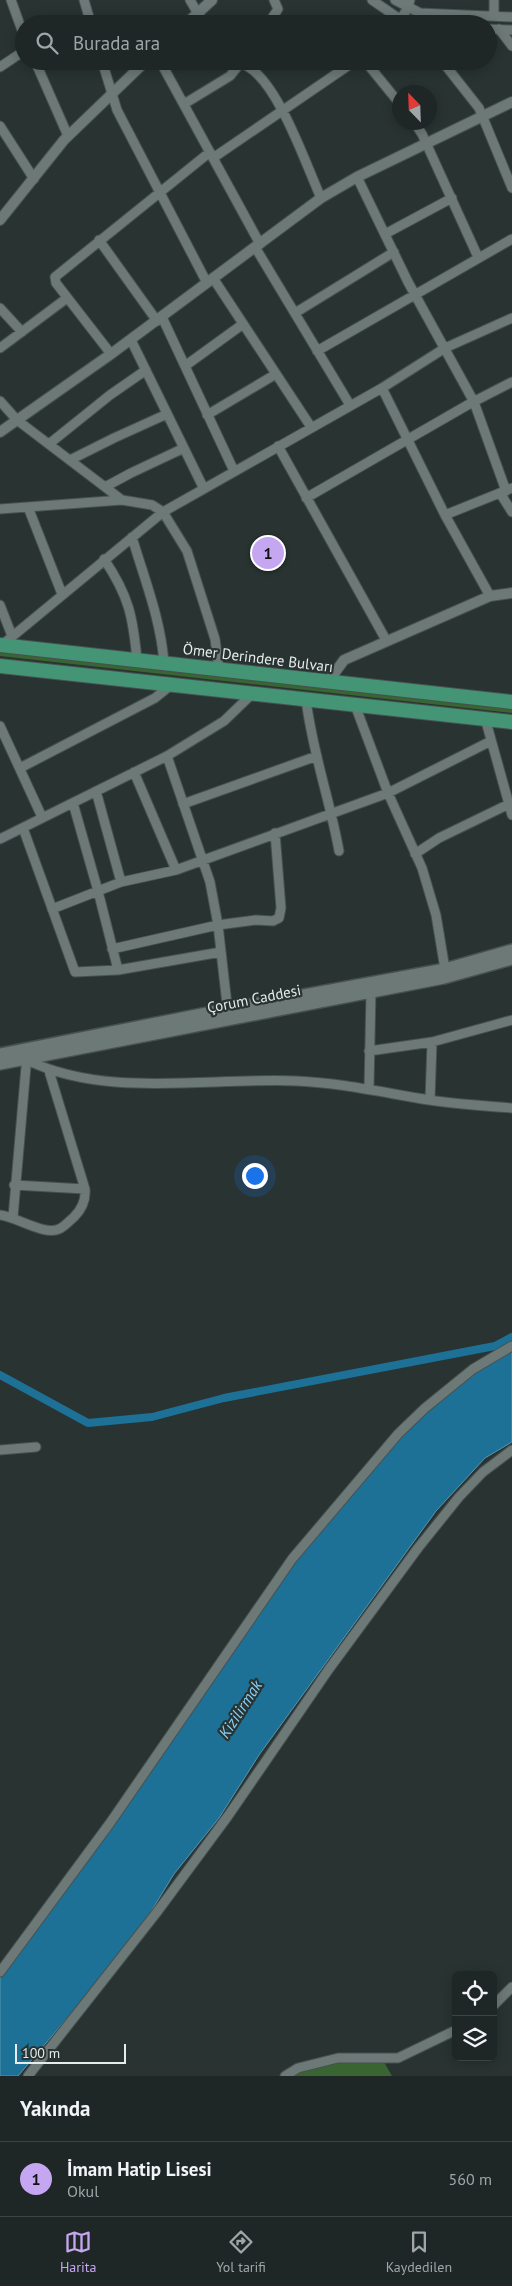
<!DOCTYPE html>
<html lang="tr">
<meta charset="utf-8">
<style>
body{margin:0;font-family:"PT Sans",sans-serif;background:#2b3232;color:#f1f3f6}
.controls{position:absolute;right:15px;bottom:15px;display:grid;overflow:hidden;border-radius:8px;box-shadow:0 2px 12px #0003}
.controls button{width:45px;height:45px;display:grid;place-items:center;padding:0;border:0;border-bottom:1px solid #3c4343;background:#1e2626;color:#f1f3f6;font:25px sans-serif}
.compass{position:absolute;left:392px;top:85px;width:45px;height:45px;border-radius:50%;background:#1e2626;box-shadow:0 2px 12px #0003;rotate:337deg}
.scale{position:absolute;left:15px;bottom:12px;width:111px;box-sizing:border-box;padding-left:5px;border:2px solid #e5eceb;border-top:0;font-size:14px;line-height:18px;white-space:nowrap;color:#e5eceb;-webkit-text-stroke:4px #283332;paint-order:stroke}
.you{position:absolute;left:254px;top:1175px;width:18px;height:18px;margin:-12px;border:4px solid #fff;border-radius:50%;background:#1a73e8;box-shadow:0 0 0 8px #1a73e833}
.badge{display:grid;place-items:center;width:32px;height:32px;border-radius:50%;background:#c5a7f1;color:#111;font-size:16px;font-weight:700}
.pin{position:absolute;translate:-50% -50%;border:2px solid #fff;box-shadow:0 1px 5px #0006}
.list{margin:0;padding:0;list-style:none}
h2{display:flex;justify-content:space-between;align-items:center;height:65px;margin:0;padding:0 20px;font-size:21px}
h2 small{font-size:16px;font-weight:400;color:#a1a5a7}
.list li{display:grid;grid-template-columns:32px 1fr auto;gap:15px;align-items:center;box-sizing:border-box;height:75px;padding:0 20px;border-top:1px solid #3c4343}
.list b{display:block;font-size:19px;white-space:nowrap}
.list p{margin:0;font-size:16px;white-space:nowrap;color:#a1a5a7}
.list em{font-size:16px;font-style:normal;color:#a1a5a7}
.icon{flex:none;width:28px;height:28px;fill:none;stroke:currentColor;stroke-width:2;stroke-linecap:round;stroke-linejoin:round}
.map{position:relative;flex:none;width:512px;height:2076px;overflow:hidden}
.search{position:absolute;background:#1e2626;box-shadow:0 2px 12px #0003;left:15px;right:15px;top:15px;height:55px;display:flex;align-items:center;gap:12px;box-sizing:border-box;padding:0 18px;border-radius:28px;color:#a1a5a7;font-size:19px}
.sheet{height:140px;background:#1e2626}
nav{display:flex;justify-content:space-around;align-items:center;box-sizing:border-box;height:70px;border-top:1px solid #3c4343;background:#1e2626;font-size:14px;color:#a1a5a7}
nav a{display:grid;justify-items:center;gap:2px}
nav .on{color:#c5a7f1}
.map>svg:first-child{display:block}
</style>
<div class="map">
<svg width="512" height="2076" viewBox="0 0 512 2076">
<rect width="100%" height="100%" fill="#283332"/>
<path fill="#386531" d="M0,651L512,707V713L0,656Z
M384,2062L392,2076H293C313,2059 359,2062 384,2062Z"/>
<path fill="#1d7096" stroke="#5995b0" d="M512,1346V1442L485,1458L436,1511L259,1755L219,1818L174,1874L150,1913L74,2010L18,2076H0V1972L292,1559L425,1408Z"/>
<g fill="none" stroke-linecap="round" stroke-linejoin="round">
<path stroke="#1d7096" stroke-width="8" d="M0,1375L88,1423L152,1417L224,1398L495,1346L512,1337"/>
<defs>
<path id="minor" d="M11,0L24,36
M84,0L91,24
M190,0L204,24
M372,0L407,24
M395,0L420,13L512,17
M494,0V16
M268,24L278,9L274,0
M397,24L408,8L410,0
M488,29L512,30
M499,29L512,46
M35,61L68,136
M102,61L117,110L207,283
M160,61L260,244
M232,61C237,63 243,64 247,66C279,84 306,165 321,198
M365,61L400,104
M442,61L479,108L512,188
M0,67L24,51
M184,104L230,76L242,61
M414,122L422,134L478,257
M0,126L34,179
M213,158L355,61
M357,177L408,282L474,402L506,491
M385,234L452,198
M99,240L157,321
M255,247L350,405
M213,278L311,427
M0,308L22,332
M295,313L394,252
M162,317L234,471
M131,340L204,489
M0,348L67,298
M317,351L512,239
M111,354L56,283L55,277L210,152
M185,366L243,324
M382,388L445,515L490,596
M0,401L17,420L122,500
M207,415L276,374
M49,444L110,395L146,370
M278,446L386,640
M70,460L114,438L167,414
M105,487L131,473L184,448
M500,493L512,512
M306,498L471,403L512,382
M28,507L62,594
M0,509L122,500L152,505L163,512L187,551L215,639L219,669
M445,515L512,488
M132,537C144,578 161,620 164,663
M104,559C129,596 133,617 137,660
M0,605L12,636
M2,645L163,512L382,388L445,348L512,318
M306,699C312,751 330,800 339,851
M355,705L388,793L422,868L436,915L445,969
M485,718L512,815
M0,726L42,817
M167,756L210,882L218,925L228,1013
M20,768L155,698L171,685
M134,772L176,870
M96,791L121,882
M73,803L98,891L118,970
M183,804L317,756
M23,828L75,972L118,970L221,952
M0,839L167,756L224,721L252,694
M415,854L439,838L509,804
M52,909L121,882L176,870L388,793L491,741
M112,949L218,925L256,920L273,921L279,918L281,908L275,833
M432,1042L512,1020
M369,1051L432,1042L430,1100
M27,1060C107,1099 210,1077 297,1081C342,1083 385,1093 429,1100C456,1104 484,1106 512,1108
M369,1088L371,991
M14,1185L85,1189
M0,1215C17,1217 45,1236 59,1229C64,1227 69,1221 74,1217C81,1210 86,1200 85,1189L49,1071
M13,1217L27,1055
M0,1450L36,1447
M0,1972L110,1823L292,1559L398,1434L425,1408L473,1369L512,1346
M493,2006L512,1987
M28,2076L157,1912L228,1816L329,1669L418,1548L459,1497L483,1472L512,1450
M285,2076L298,2068L338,2058H398L456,2030"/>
<path id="tertiary" d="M186,24L212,0
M0,220L64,140L146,61
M0,432L111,354L321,198L357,177L512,102
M328,682L344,660L490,596L512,593"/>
<path id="secondary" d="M0,1054L227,1009L445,969L512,950
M0,1064L444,978L512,959"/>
<path id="trunk" d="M0,645L512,702
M0,666L512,722"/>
</defs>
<use href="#minor" stroke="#475150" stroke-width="11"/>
<use href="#tertiary" stroke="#475150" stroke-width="12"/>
<use href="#secondary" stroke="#475150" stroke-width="14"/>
<use href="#trunk" stroke="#475150" stroke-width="16"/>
<use href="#minor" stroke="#6c7977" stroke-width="9"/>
<use href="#tertiary" stroke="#6c7977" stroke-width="10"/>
<use href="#secondary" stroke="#6c7977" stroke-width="11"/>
<use href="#trunk" stroke="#449476" stroke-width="14"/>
</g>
<g text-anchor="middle" stroke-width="4.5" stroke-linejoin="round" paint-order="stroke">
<g font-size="15" fill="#e5eceb" stroke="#283332">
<text transform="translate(258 658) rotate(7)" y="5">Ömer Derindere Bulvarı</text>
<text transform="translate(254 999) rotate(-11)" y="5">Çorum Caddesi</text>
</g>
<g font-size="16" font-style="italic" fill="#89d0f7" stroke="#283332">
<text transform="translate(240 1709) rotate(-57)" y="6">Kizilirmak</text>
</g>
</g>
</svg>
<div class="controls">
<button><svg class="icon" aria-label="locate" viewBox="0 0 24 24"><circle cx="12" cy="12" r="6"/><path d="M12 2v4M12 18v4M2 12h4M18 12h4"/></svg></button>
<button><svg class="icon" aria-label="layers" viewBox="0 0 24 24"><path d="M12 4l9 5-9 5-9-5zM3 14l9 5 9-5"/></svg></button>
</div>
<svg class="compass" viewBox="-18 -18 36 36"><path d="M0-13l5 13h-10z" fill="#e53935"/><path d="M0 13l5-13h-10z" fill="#a1a5a7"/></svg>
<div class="scale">100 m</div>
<div class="you"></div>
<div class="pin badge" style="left:268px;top:553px">1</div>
<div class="search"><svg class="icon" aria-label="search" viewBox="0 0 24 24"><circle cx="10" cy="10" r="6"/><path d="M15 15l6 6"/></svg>Burada ara</div>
</div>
<section class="sheet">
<h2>Yakında<small></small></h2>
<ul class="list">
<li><span class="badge">1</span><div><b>İmam Hatip Lisesi</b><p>Okul</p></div><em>560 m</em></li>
</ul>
</section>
<nav>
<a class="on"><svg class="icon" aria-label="map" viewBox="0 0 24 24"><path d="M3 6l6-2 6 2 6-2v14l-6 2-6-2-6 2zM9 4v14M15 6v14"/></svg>Harita</a>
<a><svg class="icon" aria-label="directions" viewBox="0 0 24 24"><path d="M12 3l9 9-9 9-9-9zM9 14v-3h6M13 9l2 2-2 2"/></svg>Yol tarifi</a>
<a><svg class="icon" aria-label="saved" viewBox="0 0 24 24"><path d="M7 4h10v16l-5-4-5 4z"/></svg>Kaydedilen</a>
</nav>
